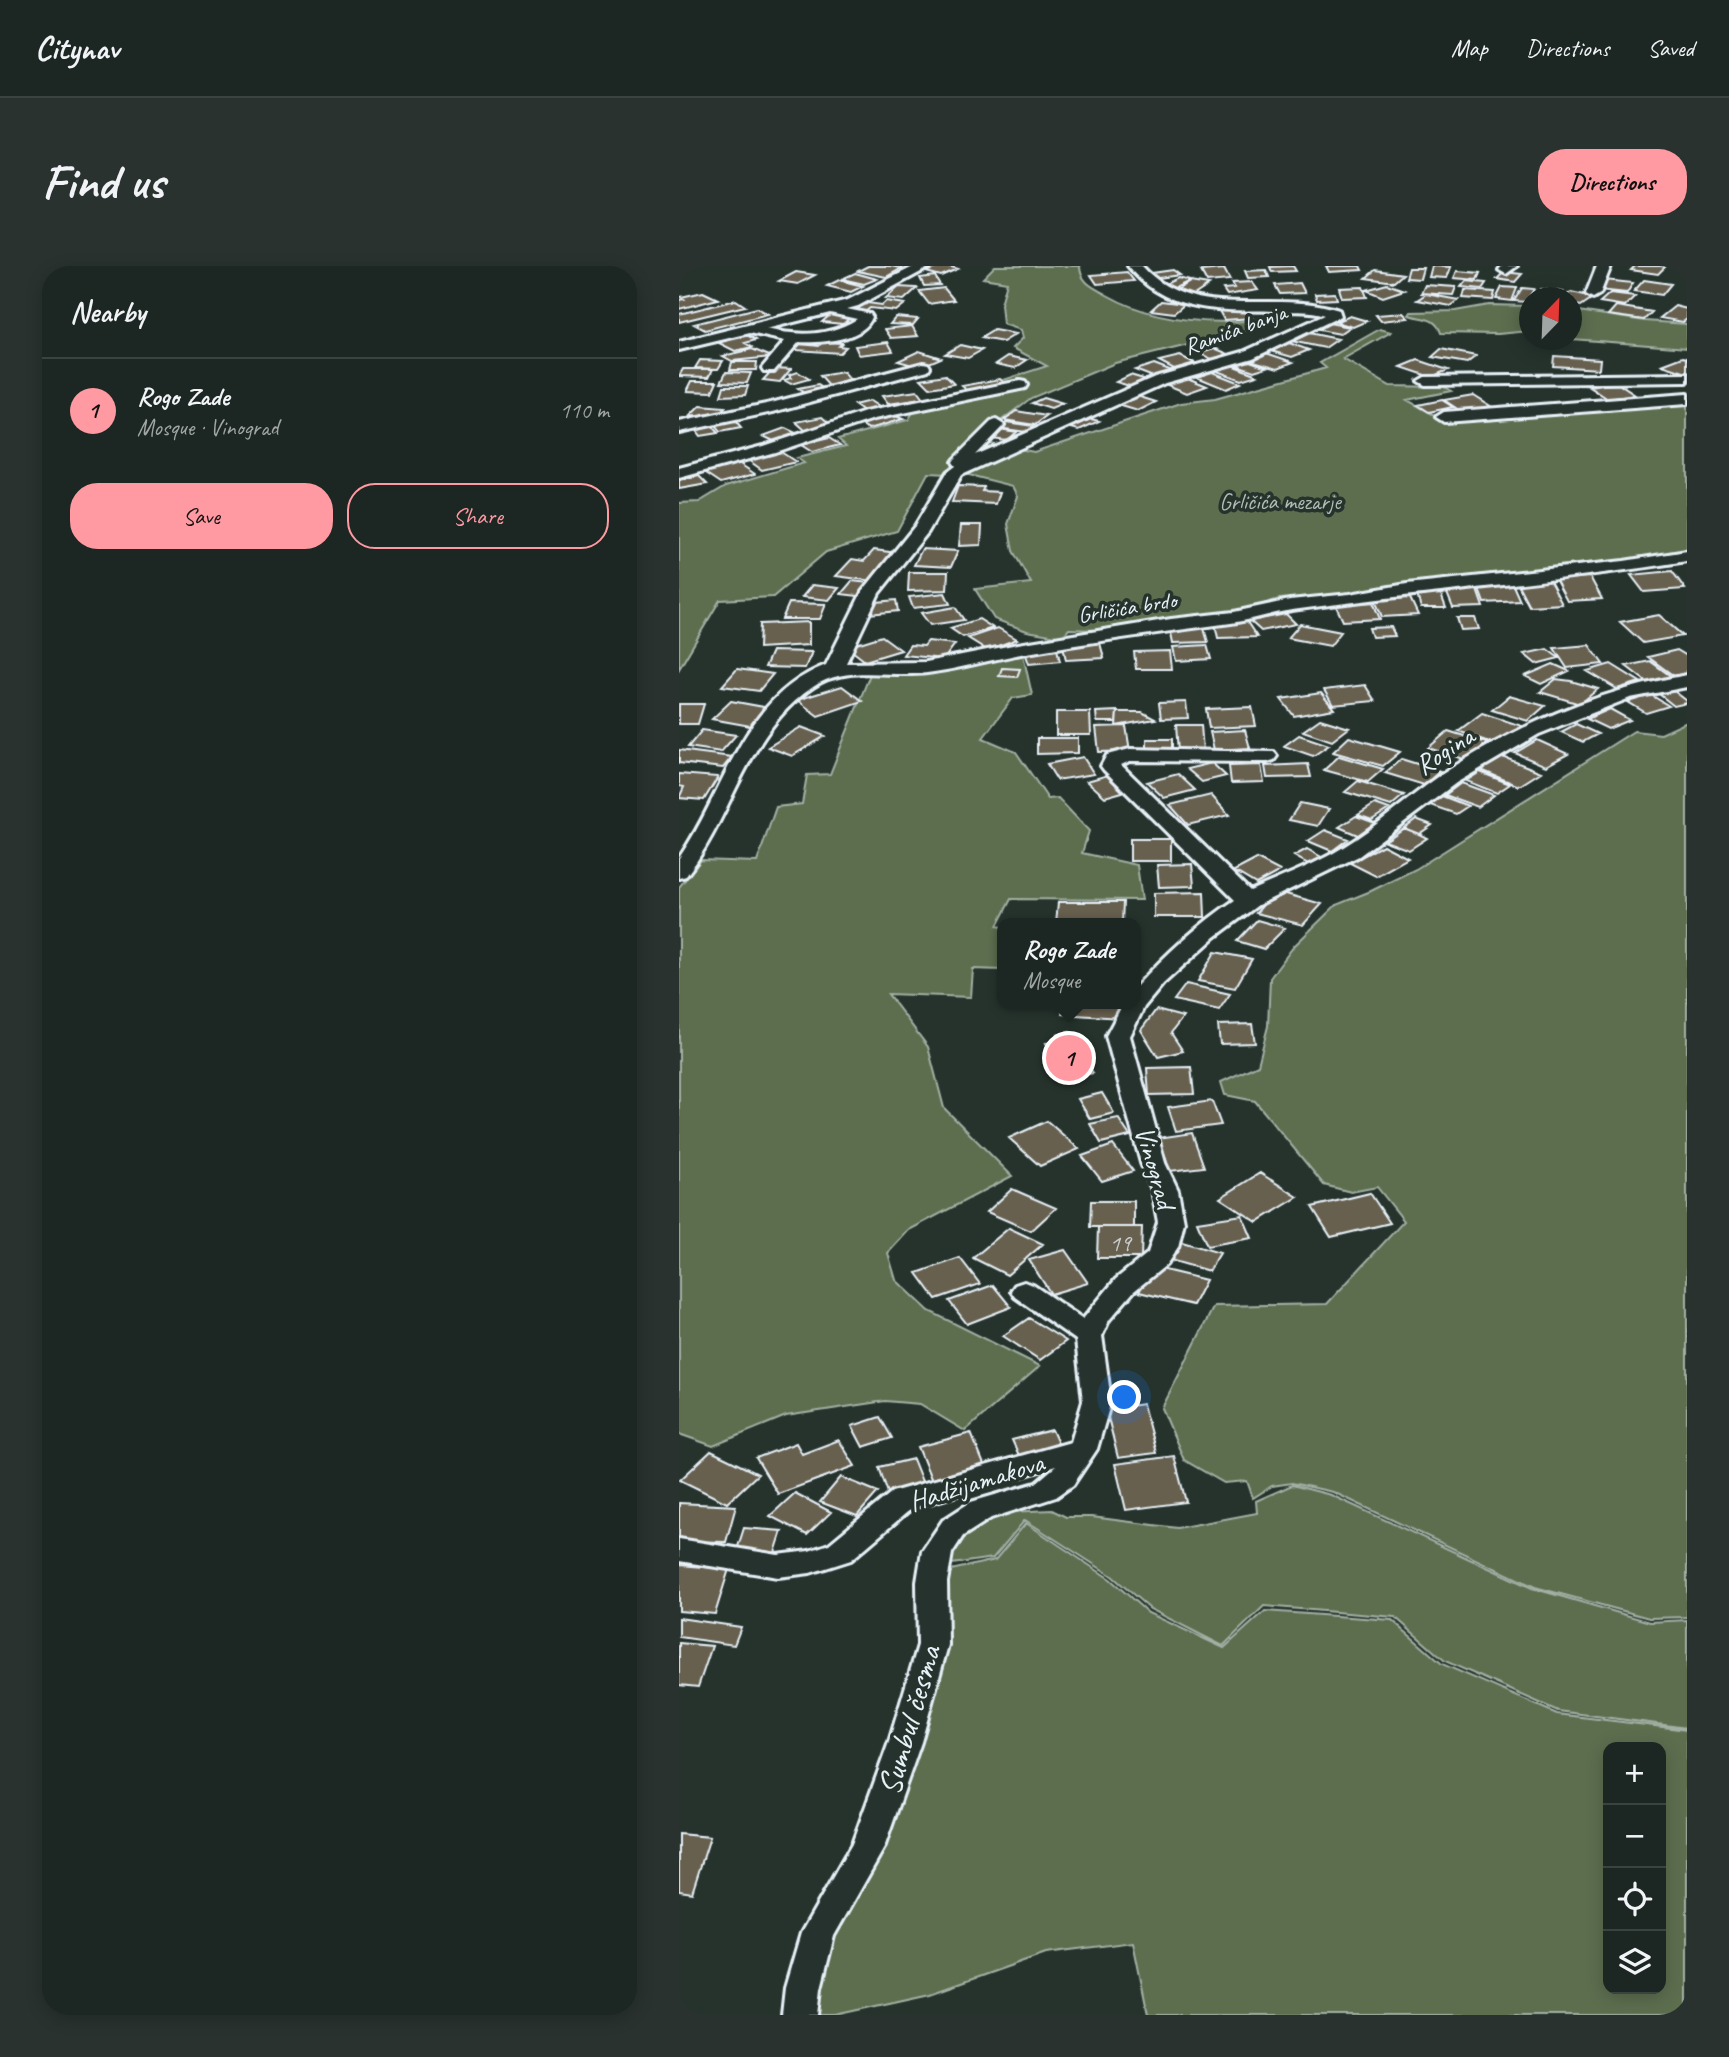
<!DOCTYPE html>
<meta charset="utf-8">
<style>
body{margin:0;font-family:Caveat,sans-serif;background:#29322f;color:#f1f3f6}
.controls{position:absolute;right:21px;bottom:21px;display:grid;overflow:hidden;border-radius:14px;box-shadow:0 4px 18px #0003}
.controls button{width:63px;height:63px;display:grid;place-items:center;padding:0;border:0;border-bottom:2px solid #3a4340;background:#1c2622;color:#f1f3f6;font:35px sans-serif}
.compass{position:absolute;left:840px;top:21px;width:63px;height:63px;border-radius:50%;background:#1c2622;box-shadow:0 4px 18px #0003;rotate:23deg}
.you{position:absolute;left:446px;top:1132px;width:24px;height:24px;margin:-18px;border:5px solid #fff;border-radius:50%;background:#1a73e8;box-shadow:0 0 0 10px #1a73e833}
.badge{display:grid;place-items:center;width:46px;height:46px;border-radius:50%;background:#ff9aa2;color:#111;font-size:23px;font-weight:700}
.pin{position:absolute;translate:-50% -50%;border:4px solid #fff;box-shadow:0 2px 7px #0006}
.popup{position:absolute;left:318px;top:652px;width:144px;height:91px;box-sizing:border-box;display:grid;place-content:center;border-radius:14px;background:#1c2622;filter:drop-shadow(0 2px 5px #0005);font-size:23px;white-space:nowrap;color:#a0a5a5}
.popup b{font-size:26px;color:#f1f3f6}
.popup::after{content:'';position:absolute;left:50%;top:100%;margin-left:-14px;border:14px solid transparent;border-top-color:#1c2622}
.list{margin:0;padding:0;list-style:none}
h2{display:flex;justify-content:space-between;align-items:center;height:91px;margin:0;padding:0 28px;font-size:30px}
h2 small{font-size:23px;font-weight:400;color:#a0a5a5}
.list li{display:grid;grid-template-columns:46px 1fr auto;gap:21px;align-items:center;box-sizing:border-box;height:105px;padding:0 28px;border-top:2px solid #3a4340}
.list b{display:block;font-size:26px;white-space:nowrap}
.list p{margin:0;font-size:23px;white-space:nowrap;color:#a0a5a5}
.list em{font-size:23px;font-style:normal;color:#a0a5a5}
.actions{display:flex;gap:14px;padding:21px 28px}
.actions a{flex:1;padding:16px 0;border:2px solid #ff9aa2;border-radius:28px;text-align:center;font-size:24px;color:#ff9aa2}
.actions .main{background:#ff9aa2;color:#111}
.icon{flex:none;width:38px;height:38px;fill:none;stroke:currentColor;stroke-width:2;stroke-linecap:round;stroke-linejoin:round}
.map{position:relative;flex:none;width:1008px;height:1749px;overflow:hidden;border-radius:28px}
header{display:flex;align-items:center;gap:42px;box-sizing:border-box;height:98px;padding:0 35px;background:#1c2622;border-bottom:2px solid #3a4340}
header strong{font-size:33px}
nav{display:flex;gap:38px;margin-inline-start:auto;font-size:24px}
.intro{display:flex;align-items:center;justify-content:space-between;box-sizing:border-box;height:168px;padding:0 42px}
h1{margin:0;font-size:49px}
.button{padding:18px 32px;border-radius:28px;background:#ff9aa2;color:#111;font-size:24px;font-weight:700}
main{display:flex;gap:42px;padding:0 42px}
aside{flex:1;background:#1c2622;border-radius:28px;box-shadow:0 4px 18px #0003}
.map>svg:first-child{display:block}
</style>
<header>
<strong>Citynav</strong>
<nav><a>Map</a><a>Directions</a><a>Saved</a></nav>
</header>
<div class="intro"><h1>Find us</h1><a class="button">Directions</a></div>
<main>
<aside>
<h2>Nearby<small></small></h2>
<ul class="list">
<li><span class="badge">1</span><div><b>Rogo Zade</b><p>Mosque · Vinograd</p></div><em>110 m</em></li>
</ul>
<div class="actions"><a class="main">Save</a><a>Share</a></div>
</aside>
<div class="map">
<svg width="1008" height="1749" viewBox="0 0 1008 1749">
<rect width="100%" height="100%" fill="#26332d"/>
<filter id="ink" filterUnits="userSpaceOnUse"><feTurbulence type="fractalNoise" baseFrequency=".0143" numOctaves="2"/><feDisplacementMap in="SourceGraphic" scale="14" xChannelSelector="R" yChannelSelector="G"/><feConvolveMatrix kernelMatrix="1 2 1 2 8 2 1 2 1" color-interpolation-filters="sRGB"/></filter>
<g filter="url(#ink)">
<path fill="#5d6e50" stroke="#a2b0a4" stroke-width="2" fill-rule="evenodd" d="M316,0H401C401,17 416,22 428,29C470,53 522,58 569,55C581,55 596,47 606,52L578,62L436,97L352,132L323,154L306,176L355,186L502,137L536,133L647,102L641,97L701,63L712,66L664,93L711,120L765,121L772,125L728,134L766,155L1008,136V285L866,305L724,317L658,329L600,333L556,347L498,351L415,364L390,363L383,371L348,365L315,353L296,323L352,317L334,285L329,258L339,230L334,220L290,209L249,207L218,265L147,286L94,331L41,334L0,403V237L20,236L47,220L125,197L118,192L167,180L159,173L229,154L237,142L368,100L334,82L344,72L342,64L324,58L322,38L328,16L304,12Z
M810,39L850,40V65L819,68L762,67C756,50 744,54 730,49L732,46L776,45Z
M893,44L966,55L1008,58V82L893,73Z
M343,384L353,429L334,432L304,472L337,486L369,533L379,532L410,565L403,587L458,599L463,634L332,633L318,660L323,661V704L294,703L292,731L209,728L249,781L265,842L333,910L230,964L209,987L217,1014L250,1045L361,1100L286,1165L241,1138L206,1135L107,1150L34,1180L0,1168V621L22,594L78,596L97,541L123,538L128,509L151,508L192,406Z
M1008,456V1351L970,1352L856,1321L654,1226L613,1217L593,1220L574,1232L568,1215L545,1217L505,1194L483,1142L535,1040L648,1038L725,955L698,921L672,926L645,919L576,835L546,829L542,816L579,799L589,760L591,712L615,680L657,639L692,625L737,603L955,465L982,468Z
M613,1219L652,1229L853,1322L971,1356L1008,1354V1462L879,1445L766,1395L716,1351L585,1340L544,1380L471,1343L433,1310L346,1254L314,1292L266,1299L278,1272L301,1254L330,1246L373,1244L387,1251H413L498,1262L578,1247L577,1235Z
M347,1257L431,1313L469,1347L545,1382L586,1345L713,1354L763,1398L878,1448L1008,1464V1749H469L454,1676L367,1687L251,1728L156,1749H138L140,1715L151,1662L177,1618L263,1306L316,1294ZM929,1481H982V1723H929Z"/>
<path fill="#676050" stroke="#e8f1f8" stroke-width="2" d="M189,0H211L223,2L207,11L179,5Z
M261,0H269L279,3L262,10L247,6Z
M614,0L617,5L593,6L591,1Z
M647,0H681L683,4L650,6Z
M753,0L772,1L768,12L750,11Z
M956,0H987L979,8L952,4Z
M730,2H744L741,13L727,12Z
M545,3L551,14L528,16L522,5Z
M494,4L501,9L472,13L466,8Z
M587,4L590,11L569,12L566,5Z
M696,4L724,8L715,16L687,12Z
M778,5L801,7L798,14L775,12Z
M117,6L136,9L119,18L100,15Z
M448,6L455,15L418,18L412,9Z
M825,6L843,8L836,16L818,13Z
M176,7L198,13L185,18L163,13Z
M256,10L261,19L245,20L241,12Z
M499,12L511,15L496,22L484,19Z
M160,14L184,20L172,26L148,20Z
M925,14L954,17L948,27L919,24Z
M965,14L992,18L983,29L955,25Z
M787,15L807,17L803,23L782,21Z
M511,16L530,19L515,29L496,25Z
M573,16L579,24L548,29L544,23L556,22L553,17Z
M621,17L626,27L601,28L596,19Z
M708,18L725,24L704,31L687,24Z
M746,19L777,21L774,29L742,27Z
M220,21L238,22L225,34L207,32Z
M684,21L688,31L663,32L660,22Z
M823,21L838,22L833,35L817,33Z
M265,22L275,34L250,38L240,25Z
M843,22L855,23L847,36L835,35Z
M862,23L884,26L879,32H854Z
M786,24L816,26L814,34L784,32Z
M24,26L39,33L0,43V34L5,33L2,31Z
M892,26L915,31L902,40L892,38V32H883Z
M656,27L658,33L638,34L636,28Z
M931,27L956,30L946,40L921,36Z
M747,28L780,34L772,40L738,34Z
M57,34L66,40L0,56V48Z
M207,35L226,38L217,45L191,42L186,46L171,44L181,36L203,39Z
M482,35L506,38L495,47L472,44Z
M937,40L973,46L965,54L929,49Z
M996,40L1008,43V53L1004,56L981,52Z
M78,42L89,48L26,64L15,58Z
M567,42L573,52L545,54L539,43Z
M724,47L729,52L702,55L697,49Z
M152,48L173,50L164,58L143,56Z
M671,50L688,55L674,61L657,56Z
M217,51L239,53L234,59L211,58Z
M650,57L671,61L661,68L640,64Z
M233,60L239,70L212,72L206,63Z
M315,64L337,68L324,76L302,72Z
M625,66L659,73L646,82L612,75Z
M66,68L77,74L66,77L73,81L56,85L38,76Z
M143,76L163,77L160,80L167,81L161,87L116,84L121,78L140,80Z
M209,76L214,85L180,89L176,80Z
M610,77L630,84L613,91L592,85Z
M281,79L303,84L289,92L266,88Z
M535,82L552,89L535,94L519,87Z
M73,83L93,91L53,95L44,90Z
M762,83L797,90L788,97L753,91Z
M240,85L262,92L241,101L219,95Z
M587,87L614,96L599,102L571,94Z
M329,90L348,94L336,102L317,98Z
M501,90L516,97L495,103L480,95Z
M875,90L921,93L920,103L874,100Z
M1004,91L1008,92V107L983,99Z
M21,94L44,95L39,103L16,102Z
M568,94L588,101L575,105L555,98Z
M739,94L769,104L752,111L722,101Z
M53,96H78L77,104H51Z
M475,98L493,105L474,111L456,104Z
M550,98L578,109L562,114L535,104Z
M95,102L112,103L101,116L84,114Z
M4,103H34L30,111L0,110Z
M47,106L72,107L68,117L42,116Z
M119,106L130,113L112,118L105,114L112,112L110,109Z
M164,106L173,116L150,120L141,110Z
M533,106L561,117L547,123L518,111Z
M266,109L275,118L251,122L242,113Z
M451,109L468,114L454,121L437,116Z
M506,111L528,120L508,127L486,118Z
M321,113L328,119L290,126L283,120Z
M13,115H38L33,126L8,125Z
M938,117L956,129L929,133L911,121Z
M139,119L150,126L130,130L119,123Z
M45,120H69L66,129L42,130Z
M238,125L244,133L209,138L203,130Z
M794,129L813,141L783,146L765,134Z
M458,130L477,136L459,145L439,139Z
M364,132L384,138L372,143L353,137Z
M763,134L774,141L750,146L739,139Z
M191,135L205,144L188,148L175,139Z
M21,140L46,142L36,152L11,150Z
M337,145L368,150L356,159L325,154Z
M214,149L224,153L190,163L181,158Z
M143,151L153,160L127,165L117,156Z
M412,153L420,155L400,164L392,162Z
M55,154L62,162L41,166L34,157Z
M327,156L354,160L347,166L319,162Z
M32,159L39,167L21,170L15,162Z
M106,162L123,170L101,178L84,170Z
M321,163L337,166L328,174L311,172Z
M150,172L161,179L133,186L122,179Z
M102,186L117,196L83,204L69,194Z
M58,196L76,208L42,217L24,205Z
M20,210L28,218L0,223V215Z
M279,220L305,221L303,225L321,226L317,238L273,236Z
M282,259H303L302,279L280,280Z
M243,283L279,285L272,301L235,299Z
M195,284L219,287L194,315L157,310L173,293L185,295Z
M993,305L1006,323L965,326L952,309Z
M230,306H269L268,324L229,325Z
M911,311L923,333L888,335L876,313Z
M173,315L190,317L179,330L162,328Z
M871,315L883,338L850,340L838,317Z
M833,317L841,335L805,337L798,318Z
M133,319L160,322L150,334L123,331Z
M797,321L804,341L774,342L766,322Z
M737,326H761L767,342H742Z
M266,327L271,338L234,342L230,331Z
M731,332L739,349L703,351L696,334Z
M217,334L219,345L190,348L188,337Z
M694,336L701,353L664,355L656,338Z
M110,337L147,338L141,353H103Z
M276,341L285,354L251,359L242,347Z
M607,348L617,358L582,365L571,355Z
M980,349L1004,370L964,377L941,356Z
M778,352H796L800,363L782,364Z
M300,353L314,362L284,371L271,362Z
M130,356V379L80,382L81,358Z
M568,356L578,371L539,372L536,358Z
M621,358L662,366L651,380L609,372Z
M524,359L529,376L494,377L491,362Z
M712,361L716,370L693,371L690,362Z
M319,362L338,373L308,384L289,372Z
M203,370L222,384L186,395L168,381Z
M249,375L276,378L265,393L224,389L231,379L245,380Z
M421,377L425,392L387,394L384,380Z
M528,379L532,393L497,395L494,381Z
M910,379L924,398L888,402L875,382Z
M378,383L381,395L350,398L346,386Z
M868,383L880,392L857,398L845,388Z
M998,384L1008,390V407L995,410L969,391Z
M93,385L133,386L126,402L86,401Z
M491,385L493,403H457L455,386Z
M971,395L993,411L969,417L947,400Z
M874,398L890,405L862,418L846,410Z
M932,398L961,416L938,423L908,405Z
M323,402L341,403L338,411L320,410Z
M58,403L94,408L80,425L43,420Z
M877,413L892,415L919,423L901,438L861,426Z
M686,419L696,435L654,439L645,424Z
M163,420L183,435L139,450L118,434Z
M995,425L1008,435V437L995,440L980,428Z
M642,427L655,443L615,450L602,433Z
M972,429L990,440L967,447L949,436Z
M830,430L866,440L849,455L813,444Z
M52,435L90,442L71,460L33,453Z
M507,436L509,452L482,453L480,437Z
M0,438H25L19,458H0Z
M573,441L577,460L530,462L527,443Z
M931,443L951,454L929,463L908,453Z
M438,445L437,456H418L417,446Z
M377,446H411L412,469H377Z
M438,446H463L476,453L437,460Z
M803,447L849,462L824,481L779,465Z
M641,453L670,462L653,475L624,465Z
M897,458L919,468L904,476L882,466Z
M497,459H522L524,485L499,486Z
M447,460L451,485L420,486L417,461Z
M122,461L146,470L113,490L89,481Z
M23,464L57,469L42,486L9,481Z
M566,464L571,482L535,484L531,466Z
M769,465L808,477L788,494L749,482Z
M620,469L650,479L634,490L605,480Z
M670,471L721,486L704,500L654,486Z
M358,472H399V487L358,488Z
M468,473H493V488H468Z
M858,474L889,488L867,500L836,487Z
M0,484L53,491L44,502L0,497Z
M660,490L704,503L689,516L645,504Z
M404,491L415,508L378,514L368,498Z
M824,491L862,506L840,520L802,504Z
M722,493L761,505L745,519L706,507Z
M533,497L547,510L523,516L508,503Z
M629,498L632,511L588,512L586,500Z
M582,499L585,516L552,517L550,500Z
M801,506L831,518L818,527L787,515Z
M436,507L454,523L426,531L408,515Z
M0,508L39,511L25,534L0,532L5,521L0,520Z
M499,508L516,524L485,532L468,516Z
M679,515L725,529L712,540L666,526Z
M782,517L815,529L799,541L766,529Z
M532,529L550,549L509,559L491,539Z
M763,530L789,540L777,548L751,539Z
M621,537L650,543L639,560L610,554Z
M696,538L710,543L693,554L679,549Z
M677,550L699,558L681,570L660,561Z
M737,553L753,559L740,568L725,562Z
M725,562L740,568L748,572L730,584L706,575Z
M646,564L669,573L653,585L629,575Z
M451,573H492V595H451Z
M704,579L729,592L697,610L671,597Z
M628,583L646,593L633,600L615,590Z
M578,593L601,605L577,618L555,605Z
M513,598L515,620L480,621L478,599Z
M596,625L643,638L624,659L577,647Z
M525,626L526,651H475V627Z
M379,636H444L443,657H377Z
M578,654L606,662L585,683L558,675Z
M536,686L573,693L556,722L519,715Z
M507,718L551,728L540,744L495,734Z
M385,738H443L441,752L383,748Z
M477,744L504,751L492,767L504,785L479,791L462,764Z
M573,758L576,777L541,778L539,759Z
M391,766L414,807L386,813L367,777L381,775L378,769Z
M512,801L515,828L470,829L468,802Z
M423,827L435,847L411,853L399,833Z
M533,835L542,859L497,865L489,841Z
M439,852L451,870L422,877L411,858Z
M368,855L400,883L361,900L330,872Z
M513,867L525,901L491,905L479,872Z
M434,879L454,905L423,915L403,890Z
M581,907L619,931L578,956L541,932Z
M333,923L377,942L352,965L308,946Z
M691,927L711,957L652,971L633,941Z
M412,935H455V961H411Z
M563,949L573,972L528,980L518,956Z
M419,961H463L462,992H418Z
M330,962L364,978L328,1009L294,992Z
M503,976L541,987L530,1005L491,994Z
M386,984L409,1017L372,1028L350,994Z
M281,992L301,1018L257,1033L238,1007Z
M473,1001L527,1014L514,1039L460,1026Z
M314,1019L332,1041L288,1058L270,1035Z
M350,1052L387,1075L361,1094L324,1070Z
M464,1138L477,1187L439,1192L427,1143Z
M201,1151L213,1172L184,1181L173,1160Z
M373,1164L382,1184L342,1194L333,1174Z
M292,1167L306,1201L253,1215L239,1181Z
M160,1174L176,1200L99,1228L77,1192L117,1177L123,1188Z
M32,1185L79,1208L48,1237L1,1214Z
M495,1190L507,1236L447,1244L436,1198Z
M234,1193L244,1218L209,1227L200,1201Z
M162,1211L199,1226L178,1250L141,1236Z
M116,1227L152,1246L128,1269L91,1250Z
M0,1237L57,1240L47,1276L0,1275Z
M65,1262L103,1265L94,1293L56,1290Z
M0,1299L50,1303L36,1348L0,1345Z
M0,1352L62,1361L55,1379L0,1371Z
M0,1377L33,1380L19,1421L0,1419Z
M0,1568L31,1571L13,1627L0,1625Z"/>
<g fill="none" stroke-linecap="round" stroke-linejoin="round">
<defs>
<path id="street" d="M236,0H253L179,40L168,43L191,48L193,51C184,75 141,77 120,76L95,105H85L83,102L106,75L71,67L0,84V76L169,34ZM151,47L178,53C150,71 119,70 87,63Z
M449,0H463C516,59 594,22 660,44L662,50L574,92L486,117L282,209L249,266L200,327L167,397L247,396L339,378L492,353L555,346L611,334L671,328L728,318L945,295L1008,285V295C877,316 744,326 613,344C593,347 573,354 552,357C482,366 412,376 342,388C310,394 280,403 248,407C210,412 167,398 134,421C67,466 54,550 7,610L0,612V592C47,525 62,432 147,399L183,326L236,260L268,206L276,200L273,196L275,193L312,156L317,154L325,159L296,189L476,111L564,86L646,49C633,44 617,46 603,45C547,44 487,49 449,0Z
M823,0H838L827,8L820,4Z
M918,0H932L921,28L914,32L907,28Z
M244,97L249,98L251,101L249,104L94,146L0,166V156L92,137Z
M1008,108V116L746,119L739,115L746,111Z
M341,115L346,116L348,119L346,122L195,153L96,186L0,212V202L84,180L186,146Z
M1008,128V138L765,156L757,151L765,146Z
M1008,409V421L951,432L860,468L777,517L680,590L579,639L536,671L484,718L465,741L451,770L486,897L499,924L505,956L499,981L487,999L455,1025L430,1054L423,1070L432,1135L418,1183L394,1219L377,1231L312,1252L284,1270L273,1287L268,1316L269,1379L242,1476L205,1582L155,1670L142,1722L139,1749H103L106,1722L122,1667L173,1578L210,1476L239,1379L238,1316L243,1285L264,1254L292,1236L357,1217L377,1200L233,1242L172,1294L131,1307L99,1311L0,1295V1273L99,1289L130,1285L150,1278L213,1226L392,1176L404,1135L397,1074L336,1031L332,1025L336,1019L345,1016L354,1019L404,1053L437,1013L469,987L479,956L473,924L462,897L427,770L444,738H457V721C486,689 520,658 556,634L425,504L422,500L428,489L451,483L595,486L598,490L595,494L588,496L451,495L442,499L571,625C602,611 634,600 663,582C698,561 728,532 762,509C837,459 919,425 1008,409Z"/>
</defs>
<use href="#street" stroke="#e8f1f8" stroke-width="6"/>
<use href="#street" fill="#26332d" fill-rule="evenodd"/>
</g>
</g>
<g text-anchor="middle" stroke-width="7" stroke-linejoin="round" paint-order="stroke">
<g font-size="23" fill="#e8f1f8" stroke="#26332d">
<text transform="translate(556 63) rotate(-20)" y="8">Ramića banja</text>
<text transform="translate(448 341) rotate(-9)" y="8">Grličića brdo</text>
</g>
<g font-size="23" fill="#b0bdb5" stroke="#26332d">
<text x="601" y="243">Grličića mezarje</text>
</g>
<g font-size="24" fill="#c8cdce">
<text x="441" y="985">19</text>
</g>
<g font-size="28" fill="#e8f1f8" stroke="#26332d">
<text transform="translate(765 484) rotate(-33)" y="10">Rogina</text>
<text transform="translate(477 901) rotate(74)" y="10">Vinograd</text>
<text transform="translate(297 1215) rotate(-17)" y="10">Hadžijamakova</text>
</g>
<g font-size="33" fill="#e8f1f8" stroke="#26332d">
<text transform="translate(229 1454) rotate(-74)" y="12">Sumbul česma</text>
</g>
</g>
</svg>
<div class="controls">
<button>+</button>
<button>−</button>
<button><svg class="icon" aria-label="locate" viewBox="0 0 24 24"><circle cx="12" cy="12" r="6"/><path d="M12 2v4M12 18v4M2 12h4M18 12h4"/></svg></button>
<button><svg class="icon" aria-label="layers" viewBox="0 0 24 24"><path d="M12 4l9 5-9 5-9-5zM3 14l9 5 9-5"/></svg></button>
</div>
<svg class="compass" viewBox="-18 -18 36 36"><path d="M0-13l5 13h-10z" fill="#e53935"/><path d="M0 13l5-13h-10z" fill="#a0a5a5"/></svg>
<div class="you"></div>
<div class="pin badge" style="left:390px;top:792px">1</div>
<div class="popup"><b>Rogo Zade</b>Mosque</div>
</div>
</main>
